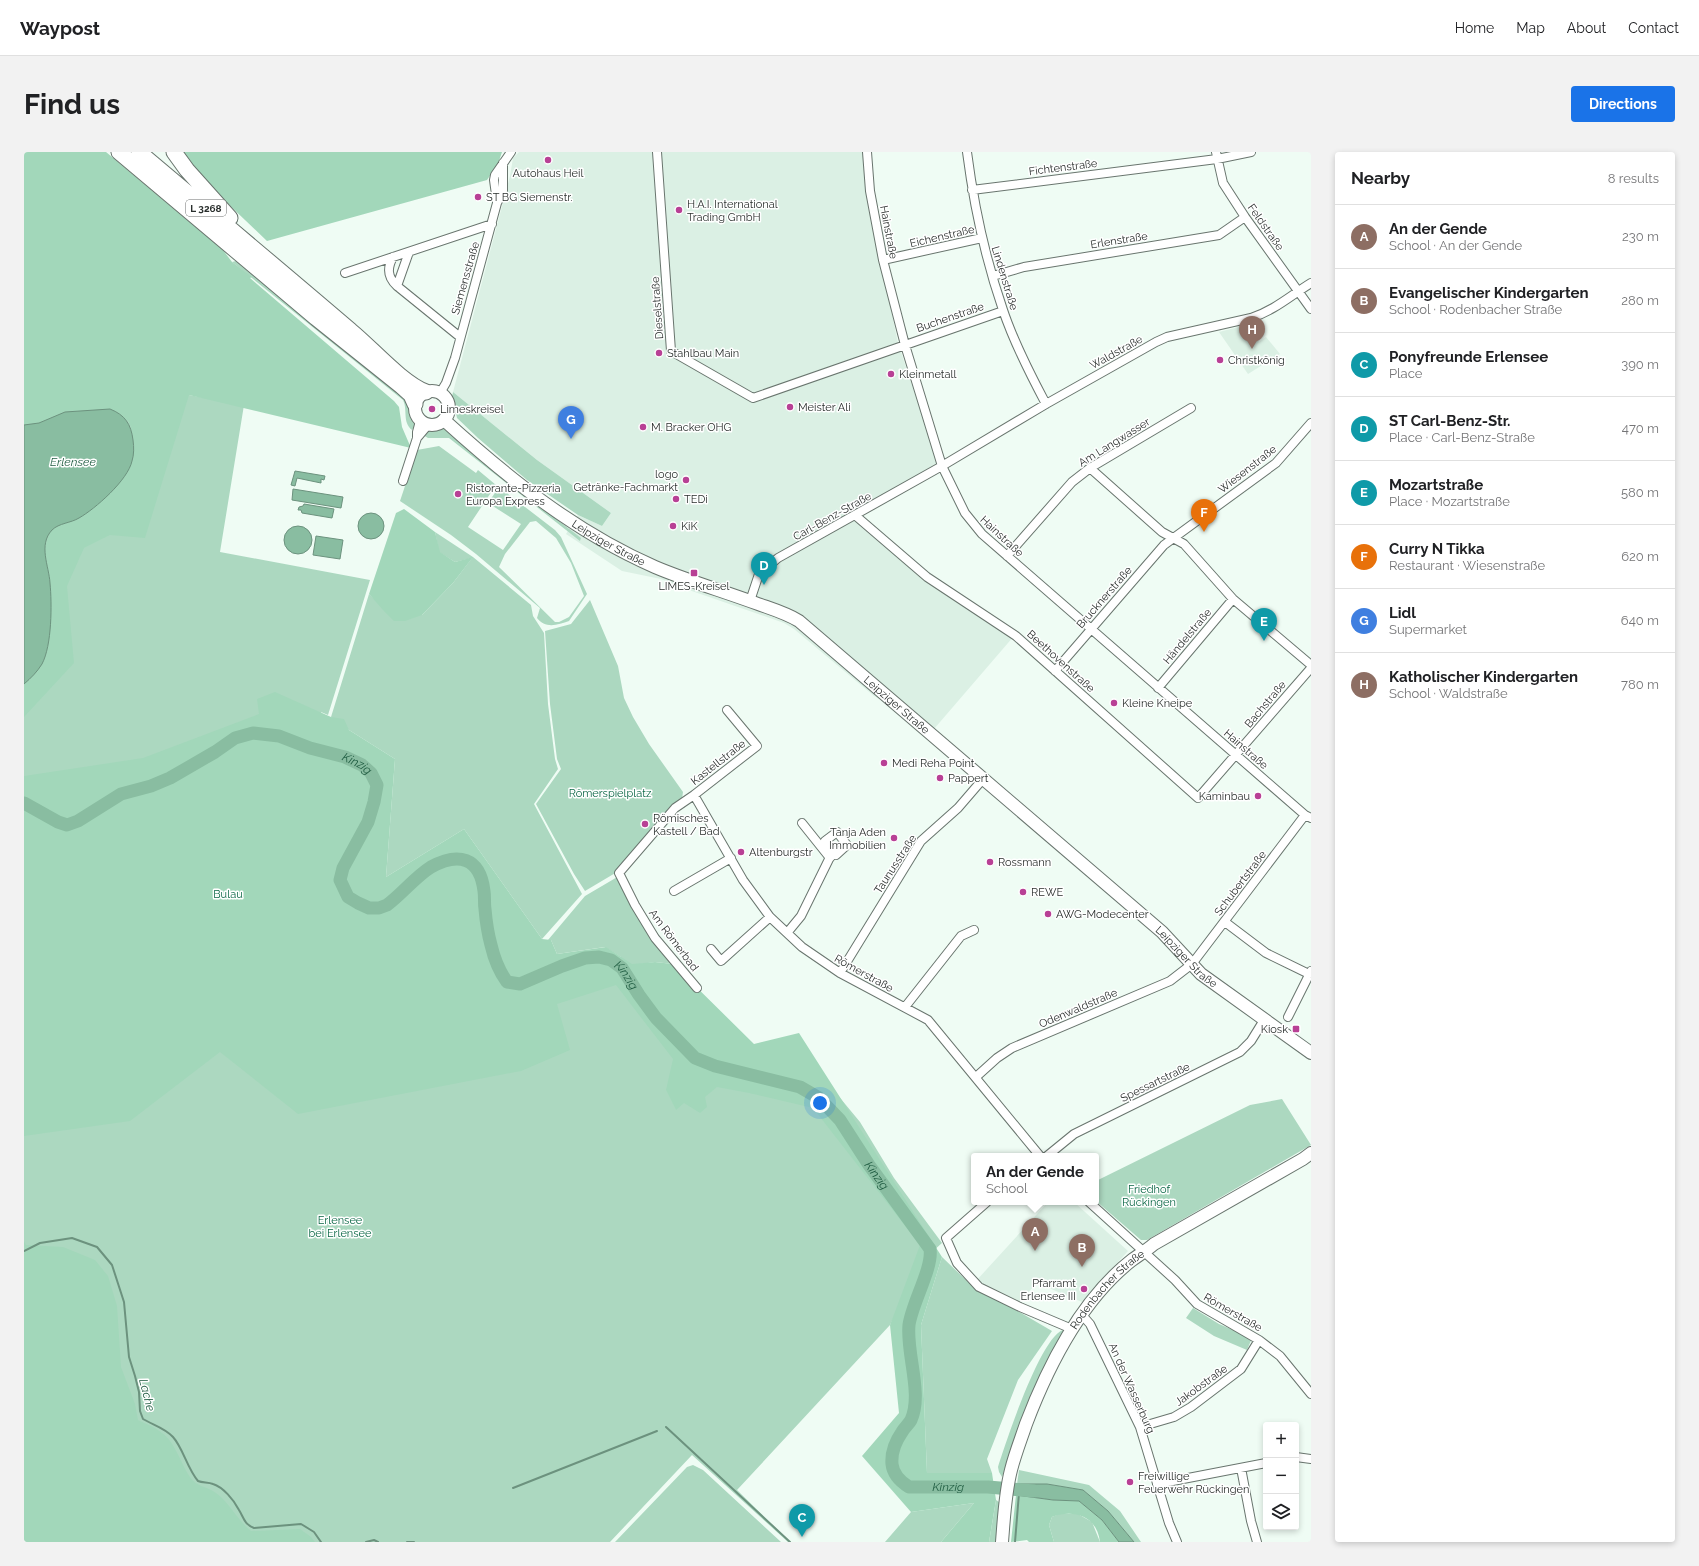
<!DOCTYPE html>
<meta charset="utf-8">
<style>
body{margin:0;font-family:Raleway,sans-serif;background:#f2f2f2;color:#202124}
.controls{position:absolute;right:12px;bottom:12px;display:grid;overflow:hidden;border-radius:4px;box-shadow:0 2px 6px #0003}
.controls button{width:36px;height:36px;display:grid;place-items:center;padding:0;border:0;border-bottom:1px solid #e0e0e0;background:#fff;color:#202124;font:20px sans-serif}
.you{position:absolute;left:796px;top:951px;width:14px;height:14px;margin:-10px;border:3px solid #fff;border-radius:50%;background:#1a73e8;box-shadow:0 0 0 6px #1a73e833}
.badge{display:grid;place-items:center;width:26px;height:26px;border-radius:50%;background:#1a73e8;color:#fff;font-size:13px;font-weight:700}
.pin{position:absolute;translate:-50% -33px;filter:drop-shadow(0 1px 2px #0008)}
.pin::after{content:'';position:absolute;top:21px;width:14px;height:12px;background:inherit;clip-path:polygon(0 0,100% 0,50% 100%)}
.popup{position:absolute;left:947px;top:1001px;width:128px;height:52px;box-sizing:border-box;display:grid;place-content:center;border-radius:4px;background:#fff;filter:drop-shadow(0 1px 3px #0005);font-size:13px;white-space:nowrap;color:#757577}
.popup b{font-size:15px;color:#202124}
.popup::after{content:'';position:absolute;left:50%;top:100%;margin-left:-8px;border:8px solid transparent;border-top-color:#fff}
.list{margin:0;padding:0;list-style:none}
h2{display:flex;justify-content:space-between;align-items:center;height:52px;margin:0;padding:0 16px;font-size:17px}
h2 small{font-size:13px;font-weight:400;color:#757577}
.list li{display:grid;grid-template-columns:26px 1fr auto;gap:12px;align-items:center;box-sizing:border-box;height:64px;padding:0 16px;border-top:1px solid #e0e0e0}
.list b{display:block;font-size:15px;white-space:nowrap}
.list p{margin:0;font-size:13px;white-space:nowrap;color:#757577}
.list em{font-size:13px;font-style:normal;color:#757577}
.icon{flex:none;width:22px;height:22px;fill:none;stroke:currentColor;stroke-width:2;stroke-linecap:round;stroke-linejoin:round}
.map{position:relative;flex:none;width:1287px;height:1390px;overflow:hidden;border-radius:4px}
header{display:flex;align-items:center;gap:24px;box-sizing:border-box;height:56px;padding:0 20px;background:#fff;border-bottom:1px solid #e0e0e0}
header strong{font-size:19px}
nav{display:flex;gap:22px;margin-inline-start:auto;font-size:14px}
.intro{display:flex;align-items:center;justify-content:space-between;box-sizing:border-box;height:96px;padding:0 24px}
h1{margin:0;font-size:28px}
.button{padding:10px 18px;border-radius:4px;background:#1a73e8;color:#fff;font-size:14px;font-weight:700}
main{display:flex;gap:24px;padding:0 24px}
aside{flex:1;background:#fff;border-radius:4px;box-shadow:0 2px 6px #0003}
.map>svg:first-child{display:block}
</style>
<header>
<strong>Waypost</strong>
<nav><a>Home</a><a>Map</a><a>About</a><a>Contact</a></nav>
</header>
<div class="intro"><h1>Find us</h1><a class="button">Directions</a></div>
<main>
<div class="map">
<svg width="1287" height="1390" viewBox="0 0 1287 1390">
<rect width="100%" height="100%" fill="#effcf4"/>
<path fill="#dbf0e4" d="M495,0H840L843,41L874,191L914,311L842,355L836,374L902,428L990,484L910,577L850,544L770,477L760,471L662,437L637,427L598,419L542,382L554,363L578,374L587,361L513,308L429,240L486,24L489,6Z
M1226,172L1228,180L1235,190L1242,185L1256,202L1224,222L1195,180Z
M1024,1050H1050L1104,1099L1058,1150L1013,1131L995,1150L952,1129Z"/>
<path fill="#acd8c0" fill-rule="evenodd" d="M212,109L375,235C382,247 398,265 388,278C378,270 384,258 379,248L208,110Z
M0,134L165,243L220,253L196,400L346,428L304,563L297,560L340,716L491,811L597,805L581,795L533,802L527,788H524L561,744L595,724L649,812L631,810L610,813L689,893L812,941L836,970L870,1026L918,1091L898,1109L866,1173L713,1338L765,1389L764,1390L668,1303L586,1390H0Z
M429,240L513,308L587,361L578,374L554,363L503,328L454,286L433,266L428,245Z
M415,276L420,277L466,316L557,386L556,389L425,286H404L399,283L405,278Z
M415,294L452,321L454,318L472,333L444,375L479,398L497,372L464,351L475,335L531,378L537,385L563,442L545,469C534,473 521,477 513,466L516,456L452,402L427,383L376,349L393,298ZM512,369L532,386L547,411L560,444L545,465L535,470H531L475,415L481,402L506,370Z
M411,380L449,405L507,453L509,464L520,481L524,552L531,607L534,617L510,652L558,742L518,787L440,677L362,725L371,607L325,578L307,565L345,442L349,446L398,463L429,431L448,406L431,410L415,400Z
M566,448L594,514L600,546L609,565L625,592L659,640L658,647L646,655L593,720L561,739L550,722L512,652L537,617L533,607L526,552L521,479L547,472Z
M1258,947L1287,993L1123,1088H1117L1072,1049V1029L1226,953Z
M918,1105L944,1130L1028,1179L994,1228L963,1307L968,1321H903L897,1173Z
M1169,1156L1195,1172L1228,1186L1223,1198L1190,1184L1162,1166Z
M1039,1178L1041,1179L995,1276L978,1325L975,1320L974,1315C982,1290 1016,1186 1039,1178Z
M669,1313L679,1318L757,1390H591L663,1315Z
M995,1318L1065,1333L1096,1359L1117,1390H1110L1084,1359L1059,1338L1023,1332H993Z
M972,1348L975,1350V1390H965Z
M950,1351L917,1390H861L887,1360Z
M1035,1362H1054L1068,1370L1076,1390H1030L1025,1373L1028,1365Z"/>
<path fill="#a2d7ba" d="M0,0H82L199,98L208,110L228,125L226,126L370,249L375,255L378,275L387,296L165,243L121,386L86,383L60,396L43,434L50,511L0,565V532L8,525L23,497L27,452L26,430L20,399L23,388L27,378L36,373L54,367L82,345L97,328L108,311L110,295L107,275L104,269L86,257L41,260L15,271L0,273Z
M159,0H478L474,12L463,28L243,89L177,26Z
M380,357L411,380L416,400L431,410L449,405L429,431L398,463L381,469H370L359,458L345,442L372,361Z
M251,540L307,565L320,567L325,578L371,607L362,725L440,677L518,787L527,788L533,802L582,795L608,812L631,810L649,812L730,892L775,881L918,1105L897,1173L903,1321H968L972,1348L965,1390H917L950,1351L887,1360L838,1304L875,1261L866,1173L896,1093L789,956L725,941L693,935L681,945L683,955L676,961L660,951L652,958L642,938L649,907L592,833L533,852L546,898L497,919L274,962L196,900L106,969L0,984V624L119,606L235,562L233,547Z
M0,1089L2,1093L39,1095L71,1108L84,1124L93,1154L97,1215L111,1252L114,1268C122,1272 131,1275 138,1281C151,1290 157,1312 166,1325C172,1335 183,1334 192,1341C206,1351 213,1368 227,1379L276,1377L287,1385L291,1390H0Z
M992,1343L1029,1348L1055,1349L1078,1368L1095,1390H1076C1073,1364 1050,1357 1028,1365L1025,1373L1030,1390H1005L1003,1388L987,1390Z"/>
<path fill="#89bda1" stroke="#6c927e" d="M86,257C101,263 107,272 109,288C110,295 110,303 108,309C104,328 71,357 55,366C47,371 35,371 28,378C14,393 25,414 26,431C28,452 28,493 18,512C13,520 7,526 0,532V273L15,271L41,260Z
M271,319L301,324L300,328L297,327V331L273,326L271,334L267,333Z
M269,337L319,345L317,356L268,348Z
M280,352L310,357L308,366L278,361L277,358H274L275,355L279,354Z
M334 374a13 13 0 1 1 26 0a13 13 0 1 1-26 0Z
M260 388a14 14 0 1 1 28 0a14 14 0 1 1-28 0Z
M292,384L319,388L316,407L289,403Z
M993,1332H1023L1059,1338L1084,1359L1110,1390H1095L1078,1368L1055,1349L1029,1348L992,1343Z"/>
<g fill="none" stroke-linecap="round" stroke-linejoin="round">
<path stroke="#6c927e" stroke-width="2" d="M0,1099L16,1091L48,1086L73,1095L88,1113L100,1150L105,1205L111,1224L115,1240L116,1259L119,1267C129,1273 141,1276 149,1285C159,1296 163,1316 174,1329C179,1331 184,1330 189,1332C199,1335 210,1348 215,1358C220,1366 220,1372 230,1376L277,1372L290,1380L297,1390
M642,1275L766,1390
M489,1336L633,1279
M342,1390L350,1388L354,1390
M383,1390H390
M991,1390L995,1341"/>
<path stroke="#89bda1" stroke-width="13" id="s1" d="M0,651L34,670L43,673L54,669L97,642L127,634L146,626L191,600L211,586L229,581L255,584L286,596L321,605L338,613L347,621L353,633L350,650L344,670L319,716L316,728L324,745L334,751L345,756H355L363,753C378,742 391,725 407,715C434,700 456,705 460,739C461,745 460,751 461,757C462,769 464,782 467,793C470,806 475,819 483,830L496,832L538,814L561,806L575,805L587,808L598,816L615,843L632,866L671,906L691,914L776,935L795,946L816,968L845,1013L906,1097C909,1116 888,1151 885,1173C882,1201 899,1242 887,1268C885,1272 880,1276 878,1280C871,1290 867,1300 868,1312C869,1322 877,1330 885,1335H964L1010,1339"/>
<defs>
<path id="street" d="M633,0L647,199L729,246L979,159
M843,0L846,39L859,108L881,193L918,314L941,361L958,382L1281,663L1287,666
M943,0C950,54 961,106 979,158C990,191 1006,222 1022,252
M1192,0L1199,31L1221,65L1287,157
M948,38L1193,7L1227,0
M473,50L470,28L471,23L487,0
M385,100L373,134L436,185
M369,105C363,116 363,125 373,134
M859,108L958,86
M321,121L468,72
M969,124L1000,115L1195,83L1221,65
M416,241L422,231L431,206L473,51L479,39V11
M393,286L404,273
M1066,316L1138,380L1160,392L1209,447L1287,513
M379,329L393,286V280L396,269
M832,364L903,425L992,484L1174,646L1287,516
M983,404L1048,330L1066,316L1167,256
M726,449L735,422L754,406L918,314L1022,252L1132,190L1143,185L1227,166C1251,158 1266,144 1287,131
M1031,519L1140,393L1252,311L1287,271
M1134,536L1209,447
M670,643L719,728L746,765L778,795L816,821L904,868L1016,1004
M778,671L806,706
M813,680L823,693L812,703L801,689Z
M650,739L707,706
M1201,770L1242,801L1285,822
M763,781L777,764L809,699
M687,797L697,809L746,765
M816,821L897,689L934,656L959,627
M673,836L631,786L611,753L595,721L651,656L670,643L733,594L703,558
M881,855L937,784L950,778
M1264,865L1287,819
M952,925L973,906L988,896L1146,829L1168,812L1281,663
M1023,1004L1050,982L1216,900L1227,889L1240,868
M963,1050L922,1086L933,1111L955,1135L996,1155L1048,1177
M1065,1050L1151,1128L1173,1152L1235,1188L1256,1204L1287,1242
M1058,1163L1066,1172L1116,1275L1145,1371L1153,1390
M1116,1275L1150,1265L1167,1255L1217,1217L1235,1188
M1272,1305L1287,1307
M1217,1316L1227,1369L1233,1390
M1133,1332L1242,1311"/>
<g id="secondary">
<circle cx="408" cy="256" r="17"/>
<path id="s2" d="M420,268C484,326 551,380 631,415C664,429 699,439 734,452C748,457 762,461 775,469L1138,780L1177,822L1287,901"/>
<path id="s3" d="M978,1390C980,1366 981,1341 987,1318C991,1302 997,1287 1002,1272C1024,1214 1058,1147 1108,1108C1115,1103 1123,1098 1130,1092L1279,1007L1287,1001"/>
</g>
<path id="highway" d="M95,0L292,166L377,234L387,243L391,252
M115,0C186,60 257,119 327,179C348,196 378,231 402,240
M150,0L163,18L206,66"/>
</defs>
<use href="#street" stroke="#69756e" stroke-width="10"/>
<use href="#secondary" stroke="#69756e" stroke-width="14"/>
<use href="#highway" stroke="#69756e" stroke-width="17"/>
<use href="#street" stroke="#fff" stroke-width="8"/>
<use href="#secondary" stroke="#fff" stroke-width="12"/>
<use href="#highway" stroke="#fff" stroke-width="15"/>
</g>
<g fill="#b84095" stroke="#fff" stroke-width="1.5">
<circle cx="524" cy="8" r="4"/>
<circle cx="454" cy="45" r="4"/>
<circle cx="655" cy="58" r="4"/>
<circle cx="635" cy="201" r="4"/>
<circle cx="1196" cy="208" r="4"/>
<circle cx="867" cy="222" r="4"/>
<circle cx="766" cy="255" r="4"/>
<circle cx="408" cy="257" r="4"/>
<circle cx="619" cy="275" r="4"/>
<circle cx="662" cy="328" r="4"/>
<circle cx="434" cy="342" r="4"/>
<circle cx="652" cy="347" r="4"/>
<circle cx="649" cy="374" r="4"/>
<rect x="666" y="417" width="8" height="8" rx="2"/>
<circle cx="1090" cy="551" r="4"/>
<circle cx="860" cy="611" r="4"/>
<circle cx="916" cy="626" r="4"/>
<circle cx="1234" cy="644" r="4"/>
<circle cx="621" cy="672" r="4"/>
<circle cx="870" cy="686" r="4"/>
<circle cx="717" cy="700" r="4"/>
<circle cx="966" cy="710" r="4"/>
<circle cx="999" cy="740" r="4"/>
<circle cx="1024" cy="762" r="4"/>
<rect x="1268" y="873" width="8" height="8" rx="2"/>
<circle cx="1060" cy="1137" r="4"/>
<circle cx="1106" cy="1330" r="4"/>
</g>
<g text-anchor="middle" stroke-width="3" stroke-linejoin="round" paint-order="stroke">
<rect fill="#fff" stroke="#6a6d6c" stroke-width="1" x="162" y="48" width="40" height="16" rx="3"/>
<g font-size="10" font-weight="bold" fill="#2a2f2d">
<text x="182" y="60">L 3268</text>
</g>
<g font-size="11" fill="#2a2f2d" stroke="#fff">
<text transform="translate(1039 15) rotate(-7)" y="4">Fichtenstraße</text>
<text transform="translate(1242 75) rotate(55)" y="4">Feldstraße</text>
<text transform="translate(865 80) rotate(79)" y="4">Hainstraße</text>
<text transform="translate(918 84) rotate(-13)" y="4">Eichenstraße</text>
<text transform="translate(1095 88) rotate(-9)" y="4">Erlenstraße</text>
<text transform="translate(441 126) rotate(-74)" y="4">Siemensstraße</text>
<text transform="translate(981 126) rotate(73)" y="4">Lindenstraße</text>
<text transform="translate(633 156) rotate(-94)" y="4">Dieselstraße</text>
<text transform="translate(926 165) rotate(-19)" y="4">Buchenstraße</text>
<text transform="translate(1092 200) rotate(-29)" y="4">Waldstraße</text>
<text transform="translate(1090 290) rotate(-32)" y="4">Am Langwasser</text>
<text transform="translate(1223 317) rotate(-38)" y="4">Wiesenstraße</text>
<text transform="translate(808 364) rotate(-29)" y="4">Carl-Benz-Straße</text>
<text transform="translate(978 384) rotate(43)" y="4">Hainstraße</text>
<text dy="4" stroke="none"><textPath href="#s2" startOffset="206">Leipziger Straße</textPath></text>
<text transform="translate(1080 445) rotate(-49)" y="4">Brucknerstraße</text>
<text transform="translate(1163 484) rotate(-50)" y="4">Händelstraße</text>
<text transform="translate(1037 509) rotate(42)" y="4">Beethovenstraße</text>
<text transform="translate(1241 552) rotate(-50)" y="4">Bachstraße</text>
<text dy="4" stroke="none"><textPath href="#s2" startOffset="541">Leipziger Straße</textPath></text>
<text transform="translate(1222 597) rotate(41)" y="4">Hainstraße</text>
<text transform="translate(694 610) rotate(-38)" y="4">Kastellstraße</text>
<text transform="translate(871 712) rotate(-57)" y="4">Taunusstraße</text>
<text transform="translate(1216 731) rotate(-53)" y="4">Schubertstraße</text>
<text transform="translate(650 788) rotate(53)" y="4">Am Römerbad</text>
<text dy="4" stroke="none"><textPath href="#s2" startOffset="925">Leipziger Straße</textPath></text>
<text transform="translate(840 821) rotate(29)" y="4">Römerstraße</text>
<text transform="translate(1054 856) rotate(-23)" y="4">Odenwaldstraße</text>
<text transform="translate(1131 930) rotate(-26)" y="4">Spessartstraße</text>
<text dy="4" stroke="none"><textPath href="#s3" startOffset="280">Rodenbacher Straße</textPath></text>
<text transform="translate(1209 1160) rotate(30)" y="4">Römerstraße</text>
<text transform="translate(1177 1233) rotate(-36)" y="4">Jakobstraße</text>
<text transform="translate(1108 1236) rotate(66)" y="4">An der Wasserburg</text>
</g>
<g font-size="11" fill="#2a2f2d" stroke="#fff" text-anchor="start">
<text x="524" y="25" text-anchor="middle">Autohaus Heil</text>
<text x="462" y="49">ST BG Siemenstr.</text>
<text x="663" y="56">H.A.I. International<tspan x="663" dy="13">Trading GmbH</tspan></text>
<text x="643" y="205">Stahlbau Main</text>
<text x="1204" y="212">Christkönig</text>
<text x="875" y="226">Kleinmetall</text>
<text x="774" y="259">Meister Ali</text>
<text x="416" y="261">Limeskreisel</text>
<text x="627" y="279">M. Bracker OHG</text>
<text x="654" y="326" text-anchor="end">logo<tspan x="654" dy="13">Getränke-Fachmarkt</tspan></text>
<text x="442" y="340">Ristorante-Pizzeria<tspan x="442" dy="13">Europa Express</tspan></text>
<text x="660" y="351">TEDi</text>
<text x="657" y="378">KiK</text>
<text x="670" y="438" text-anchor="middle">LIMES-Kreisel</text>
<text x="1098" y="555">Kleine Kneipe</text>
<text x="868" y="615">Medi Reha Point</text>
<text x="924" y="630">Pappert</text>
<text x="1226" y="648" text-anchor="end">Kaminbau</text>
<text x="629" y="670">Römisches<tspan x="629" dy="13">Kastell / Bad</tspan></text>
<text x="862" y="684" text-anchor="end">Tanja Aden<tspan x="862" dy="13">Immobilien</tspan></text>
<text x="725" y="704">Altenburgstr</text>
<text x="974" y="714">Rossmann</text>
<text x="1007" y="744">REWE</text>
<text x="1032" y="766">AWG-Modecenter</text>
<text x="1264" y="881" text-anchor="end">Kiosk</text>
<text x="1052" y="1135" text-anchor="end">Pfarramt<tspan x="1052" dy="13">Erlensee III</tspan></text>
<text x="1114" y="1328">Freiwillige<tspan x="1114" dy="13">Feuerwehr Rückingen</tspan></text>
</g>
<g font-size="11" fill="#0a6745" stroke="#fff">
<text x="586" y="645">Römerspielplatz</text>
<text x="204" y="746">Bulau</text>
<text x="1125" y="1041">Friedhof<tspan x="1125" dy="13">Rückingen</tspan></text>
<text x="316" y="1072">Erlensee<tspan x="316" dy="13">bei Erlensee</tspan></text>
</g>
<g font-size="12" font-style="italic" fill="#1f5c41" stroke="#fff">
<text x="49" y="314">Erlensee</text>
<text dy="4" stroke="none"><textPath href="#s1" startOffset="367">Kinzig</textPath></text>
<text dy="4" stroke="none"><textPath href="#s1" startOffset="920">Kinzig</textPath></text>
<text dy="4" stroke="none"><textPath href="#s1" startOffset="1256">Kinzig</textPath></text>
<text transform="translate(123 1243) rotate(76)" y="4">Lache</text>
<text dy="4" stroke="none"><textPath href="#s1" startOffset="1640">Kinzig</textPath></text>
</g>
</g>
</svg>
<div class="controls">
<button>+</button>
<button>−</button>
<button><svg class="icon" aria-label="layers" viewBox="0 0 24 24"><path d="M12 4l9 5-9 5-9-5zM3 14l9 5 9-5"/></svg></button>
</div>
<div class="you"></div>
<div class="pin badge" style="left:1011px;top:1099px;background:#8d6e63">A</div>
<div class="popup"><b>An der Gende</b>School</div>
<div class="pin badge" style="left:1058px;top:1115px;background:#8d6e63">B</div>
<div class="pin badge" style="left:778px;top:1385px;background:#0f9aa8">C</div>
<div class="pin badge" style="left:740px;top:433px;background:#0f9aa8">D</div>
<div class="pin badge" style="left:1240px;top:489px;background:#0f9aa8">E</div>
<div class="pin badge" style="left:1180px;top:380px;background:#e8710a">F</div>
<div class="pin badge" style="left:547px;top:287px;background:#3f7fe0">G</div>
<div class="pin badge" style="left:1228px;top:197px;background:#8d6e63">H</div>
</div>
<aside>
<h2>Nearby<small>8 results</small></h2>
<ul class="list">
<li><span class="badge" style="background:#8d6e63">A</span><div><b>An der Gende</b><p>School · An der Gende</p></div><em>230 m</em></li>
<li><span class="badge" style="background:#8d6e63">B</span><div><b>Evangelischer Kindergarten</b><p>School · Rodenbacher Straße</p></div><em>280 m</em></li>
<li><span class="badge" style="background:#0f9aa8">C</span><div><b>Ponyfreunde Erlensee</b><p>Place</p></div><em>390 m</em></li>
<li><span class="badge" style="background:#0f9aa8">D</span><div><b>ST Carl-Benz-Str.</b><p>Place · Carl-Benz-Straße</p></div><em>470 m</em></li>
<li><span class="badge" style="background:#0f9aa8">E</span><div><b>Mozartstraße</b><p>Place · Mozartstraße</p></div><em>580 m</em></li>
<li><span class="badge" style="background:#e8710a">F</span><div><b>Curry N Tikka</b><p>Restaurant · Wiesenstraße</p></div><em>620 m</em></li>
<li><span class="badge" style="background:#3f7fe0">G</span><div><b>Lidl</b><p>Supermarket</p></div><em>640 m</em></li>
<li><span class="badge" style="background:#8d6e63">H</span><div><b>Katholischer Kindergarten</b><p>School · Waldstraße</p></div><em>780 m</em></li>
</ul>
</aside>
</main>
